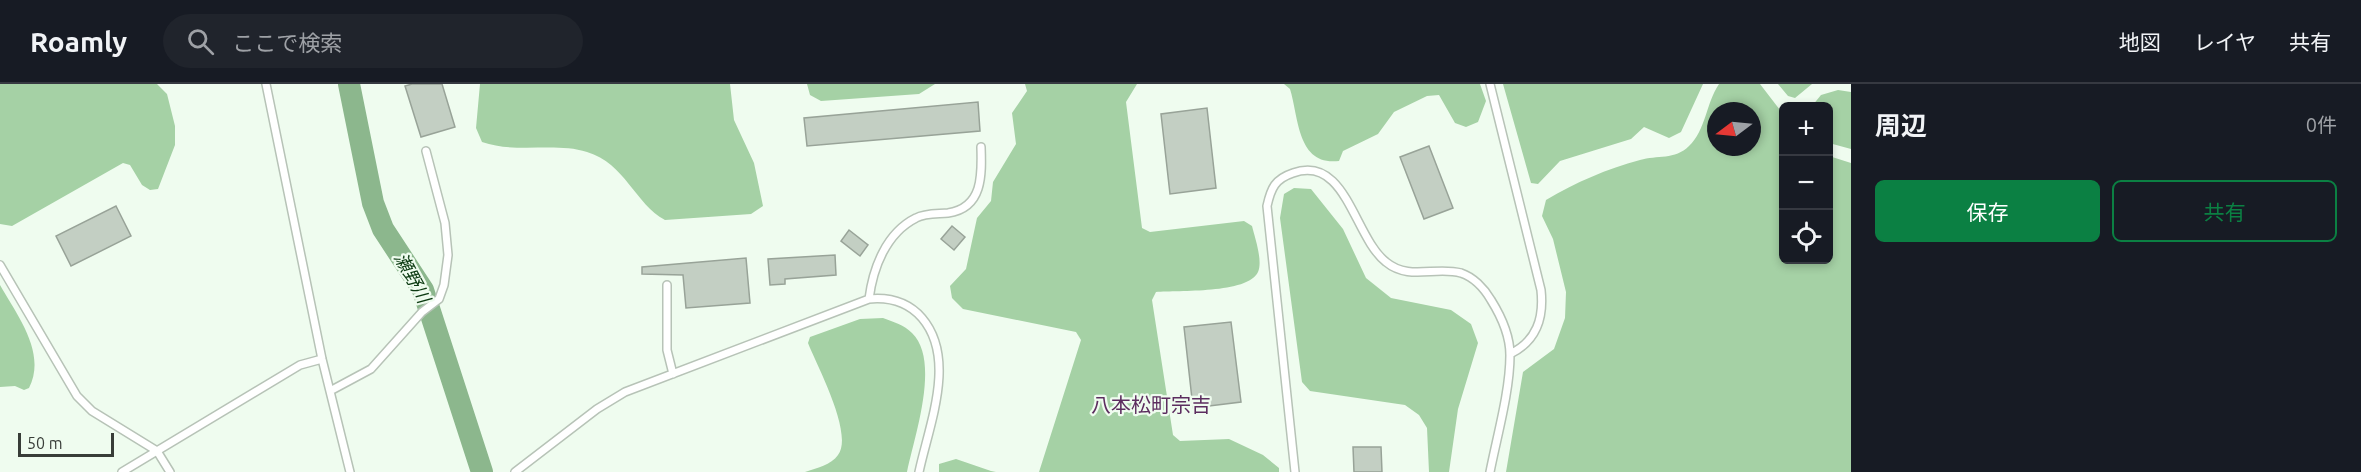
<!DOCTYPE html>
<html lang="ja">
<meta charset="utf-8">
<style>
body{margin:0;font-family:Ubuntu,"Noto Sans JP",sans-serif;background:#20242c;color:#f1f3f6}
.controls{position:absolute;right:18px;top:18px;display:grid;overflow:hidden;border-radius:9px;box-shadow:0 3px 9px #0003}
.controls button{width:54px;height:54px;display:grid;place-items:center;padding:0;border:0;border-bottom:2px solid #363941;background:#171b24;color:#f1f3f6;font:30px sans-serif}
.compass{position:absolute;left:1707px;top:18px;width:54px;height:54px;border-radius:50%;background:#171b24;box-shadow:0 3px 9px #0003;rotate:254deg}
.scale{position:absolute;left:18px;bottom:15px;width:96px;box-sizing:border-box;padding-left:6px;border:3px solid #383d38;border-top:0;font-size:16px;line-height:21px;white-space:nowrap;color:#383d38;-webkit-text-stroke:4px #effcef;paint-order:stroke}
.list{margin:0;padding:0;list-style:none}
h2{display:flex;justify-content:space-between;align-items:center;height:78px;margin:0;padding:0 24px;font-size:26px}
h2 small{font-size:20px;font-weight:400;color:#9ea1a6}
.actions{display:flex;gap:12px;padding:18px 24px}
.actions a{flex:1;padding:14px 0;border:2px solid #0b8043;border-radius:9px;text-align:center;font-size:21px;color:#0b8043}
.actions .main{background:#0b8043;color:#fff}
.icon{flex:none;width:33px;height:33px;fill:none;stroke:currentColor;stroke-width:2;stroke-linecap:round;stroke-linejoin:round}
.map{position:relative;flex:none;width:1851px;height:388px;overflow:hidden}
header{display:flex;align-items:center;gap:36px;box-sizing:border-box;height:84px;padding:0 30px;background:#171b24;border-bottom:2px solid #363941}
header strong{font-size:28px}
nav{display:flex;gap:33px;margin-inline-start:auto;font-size:21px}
.search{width:420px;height:54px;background:#20242c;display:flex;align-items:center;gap:15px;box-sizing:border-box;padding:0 21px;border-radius:33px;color:#9ea1a6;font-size:22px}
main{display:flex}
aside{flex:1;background:#171b24}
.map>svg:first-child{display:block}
</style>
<header>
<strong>Roamly</strong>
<div class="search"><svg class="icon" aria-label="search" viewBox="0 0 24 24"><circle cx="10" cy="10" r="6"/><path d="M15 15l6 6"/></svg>ここで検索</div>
<nav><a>地図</a><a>レイヤ</a><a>共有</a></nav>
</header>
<main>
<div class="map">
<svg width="1851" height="388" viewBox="0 0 1851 388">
<rect width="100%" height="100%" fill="#effcef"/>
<path fill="#a5d1a5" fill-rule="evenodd" d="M0,0H157L167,10L175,42V61L158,105L150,106L142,101L130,81L123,79L12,142L0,140Z
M480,0H730L734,36L754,79L763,122L751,130L665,136C635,120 625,79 587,68C555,58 516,70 482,58L476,44Z
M807,0H935L919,10L821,17L810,11Z
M1025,0H1137L1126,18L1142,144L1150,148L1244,137L1252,142C1255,154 1263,177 1258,188C1248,210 1178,206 1156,208L1152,216L1173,351L1180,357L1229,355L1263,371L1279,384V388H1039L1081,256L1076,248L963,225L952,214L950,202L966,185L977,134L991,117L993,98L1016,60L1012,29L1027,7Z
M1284,0H1480L1486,17L1478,38L1466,43L1455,39L1439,11L1427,12L1394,28L1378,50L1343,67L1339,77C1297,82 1299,34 1290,5Z
M1503,0H1703L1681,48L1669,54L1644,43L1631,55L1560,77L1538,100L1531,99Z
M1719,0H1760L1783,30L1784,176H1828L1829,72L1851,79V388H1506L1523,288L1554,265L1565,234L1566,208L1553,155L1542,132L1546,116C1576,98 1607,85 1640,76C1657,71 1675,76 1689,62C1706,46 1706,19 1719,0ZM1716,27H1752V63H1716Z
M1778,0H1812L1795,14L1788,12Z
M1838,6L1851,8V65L1829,59L1828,22H1812L1821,11Z
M1294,104L1311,105L1343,145L1366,194L1391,214L1451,226L1471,240L1478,259L1458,325L1449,388H1429L1427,344L1419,331L1405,321L1310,307L1302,298L1280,134L1284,110Z
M0,201C17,231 47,269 29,304L24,306L15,302L0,303Z
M883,234C894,238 904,241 912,249C941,277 914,353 907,388H805C817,384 831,381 838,371C854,350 817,282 808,259L810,253L860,235Z
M956,375L991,387L996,388H939V380Z"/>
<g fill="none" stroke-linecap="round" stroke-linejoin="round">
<path stroke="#8cb78d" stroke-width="22" d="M349,0L373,119L383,145L423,206L482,388"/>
</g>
<path fill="#c3cfc3" stroke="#98a398" stroke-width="1.5" d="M412,0H442L455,43L421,53L405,2Z
M978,18L980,47L807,62L804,34Z
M1207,24L1216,104L1170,110L1161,30Z
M1429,62L1453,124L1424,135L1400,73Z
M116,122L131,152L71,182L56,152Z
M952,142L965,153L954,166L941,155Z
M849,146L868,161L860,172L841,157Z
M835,171L836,191L785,195V200L770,201L768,175Z
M746,174L750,219L686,224L683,191L642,190V183Z
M1231,238L1241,318L1193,324L1184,243Z
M1353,363H1381L1382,388H1354Z"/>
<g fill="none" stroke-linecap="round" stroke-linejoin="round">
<defs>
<path id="lane" d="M266,0L322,275L350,388
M1490,0L1541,206C1544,234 1537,257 1510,270
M0,181L77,312L92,327L157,367L170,388
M667,201V266L673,290
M869,215C873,184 886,149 916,134C925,129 937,130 948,129C983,124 982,91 981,63
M330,307L371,285L422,228L439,215L444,201L448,171L445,139L426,67
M122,388L300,281L322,275
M515,388L597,325L625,308L869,215C890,213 908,218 922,234C957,275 929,341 919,388
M1295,388L1267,122C1271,104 1275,95 1293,89C1346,70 1354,153 1386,178C1409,197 1435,182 1461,189C1473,193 1484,204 1491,216C1501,232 1510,252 1510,271C1510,307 1497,352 1490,388"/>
</defs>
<use href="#lane" stroke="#b7c3b7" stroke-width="10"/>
<use href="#lane" stroke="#fff" stroke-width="7"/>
</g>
<g text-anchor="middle" stroke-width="4.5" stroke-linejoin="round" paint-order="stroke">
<g font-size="18" font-style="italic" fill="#0b3a11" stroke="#effcef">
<text transform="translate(412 194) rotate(61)" y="6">瀬野川</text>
</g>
<g font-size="20" fill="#5c2d5f" stroke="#effcef">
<text x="1151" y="328">八本松町宗吉</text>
</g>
</g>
</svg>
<div class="controls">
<button>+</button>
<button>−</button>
<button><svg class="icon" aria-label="locate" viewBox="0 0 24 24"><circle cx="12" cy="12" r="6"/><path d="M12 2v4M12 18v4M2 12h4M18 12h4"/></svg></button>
</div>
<svg class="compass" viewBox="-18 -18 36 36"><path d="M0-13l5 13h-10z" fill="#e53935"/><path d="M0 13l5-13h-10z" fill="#9ea1a6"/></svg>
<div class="scale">50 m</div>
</div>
<aside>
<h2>周辺<small>0件</small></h2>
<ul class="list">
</ul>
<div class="actions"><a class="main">保存</a><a>共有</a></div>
</aside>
</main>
